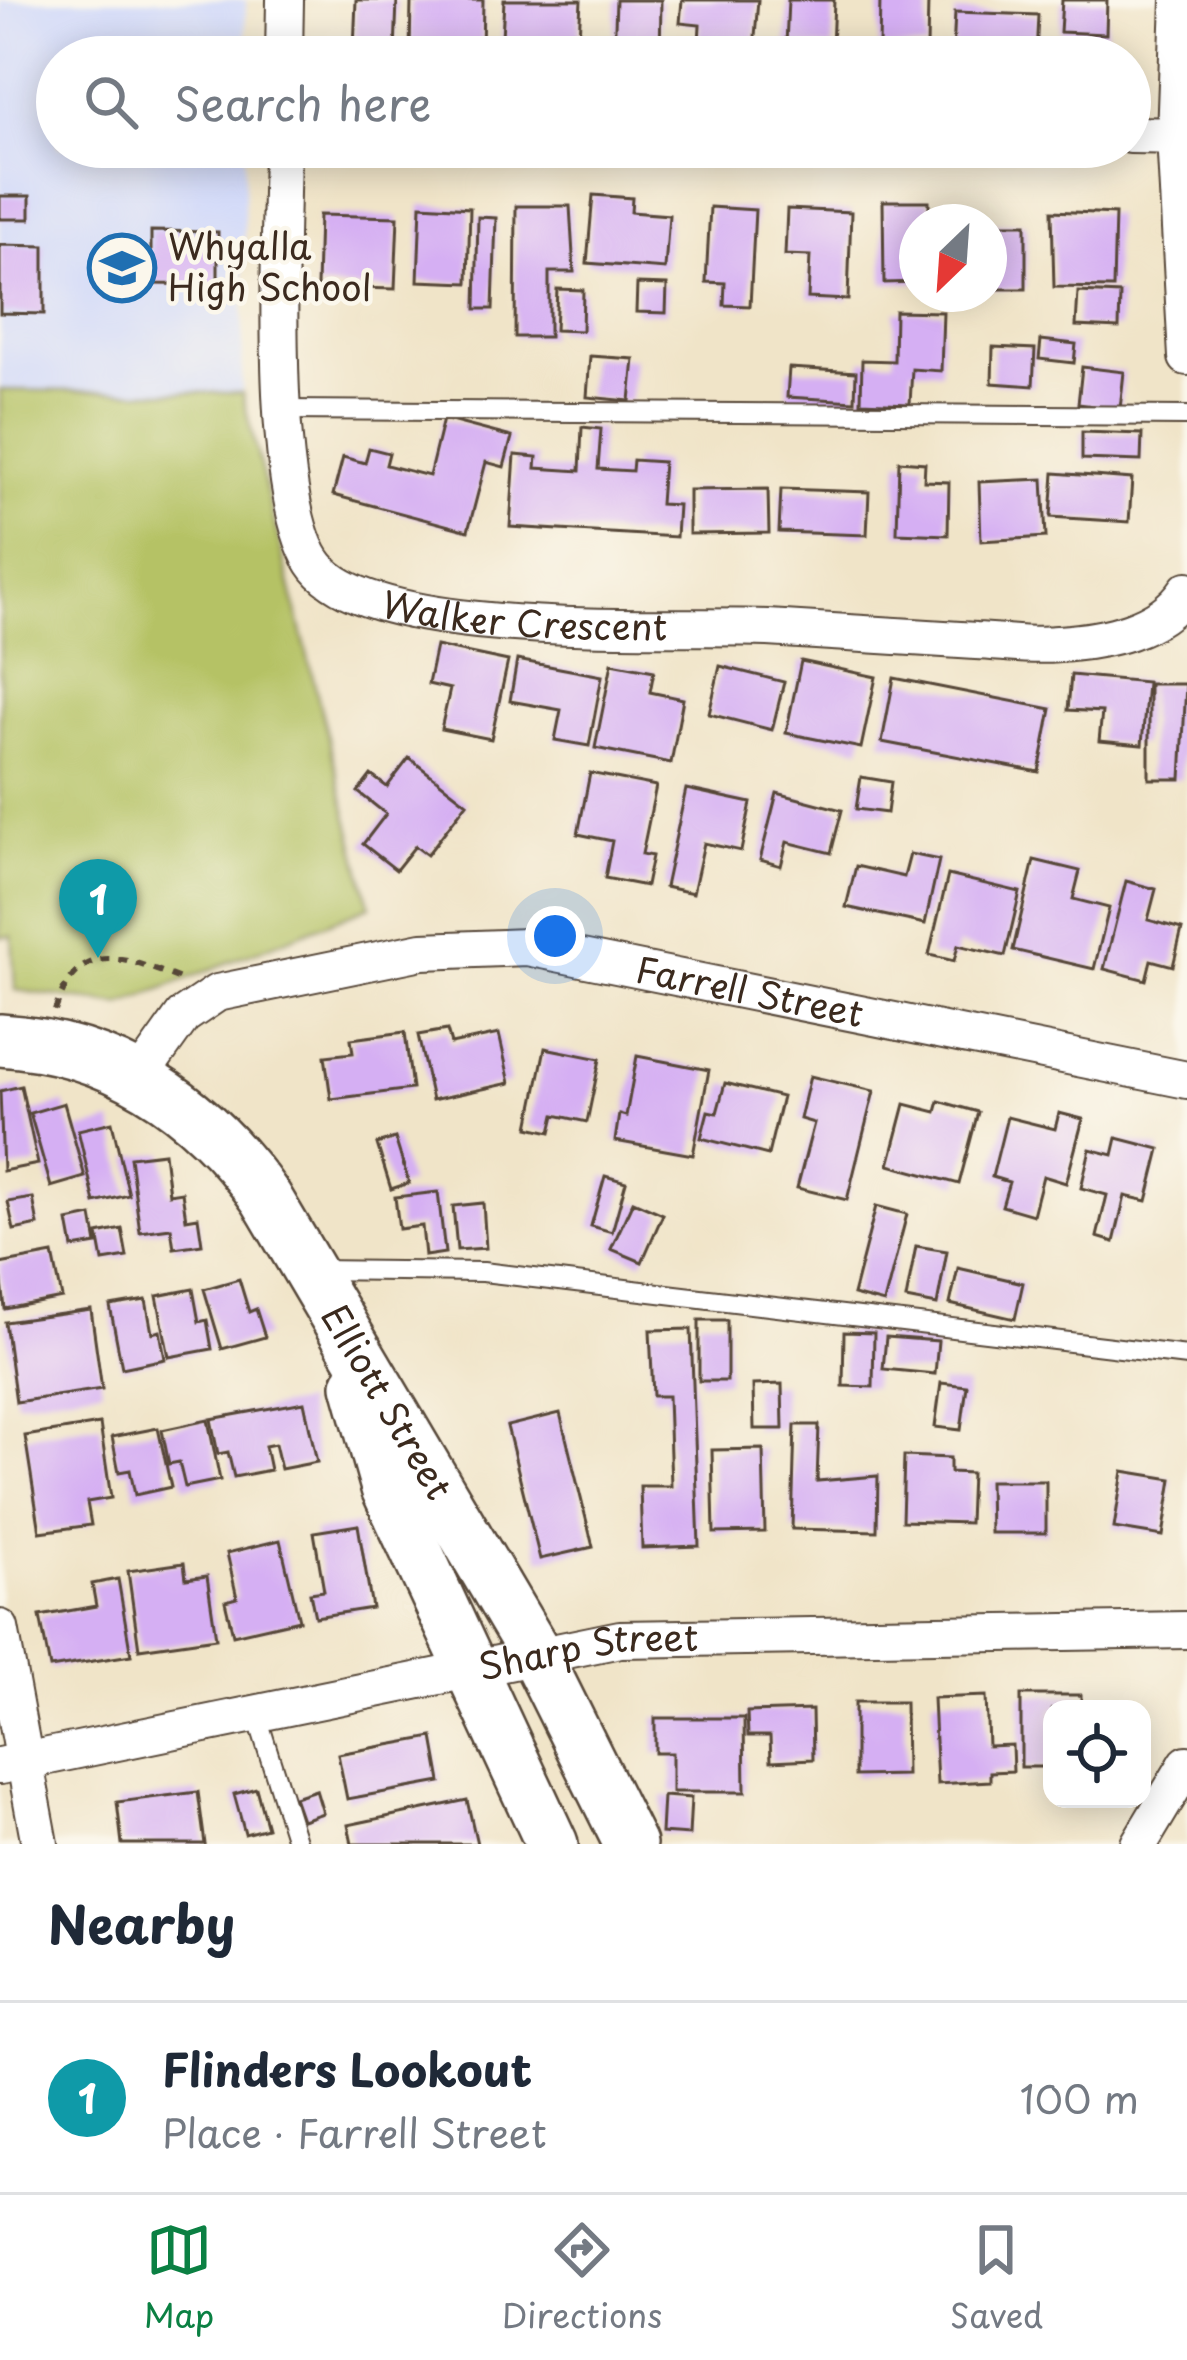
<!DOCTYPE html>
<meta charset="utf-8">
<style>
body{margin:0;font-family:"Playpen Sans",sans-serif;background:#f6f6f7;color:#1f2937}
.controls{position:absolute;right:36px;bottom:36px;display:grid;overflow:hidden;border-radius:24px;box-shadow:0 6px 30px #0003}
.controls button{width:108px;height:108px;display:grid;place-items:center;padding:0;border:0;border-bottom:3px solid #e0e1e3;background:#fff;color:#1f2937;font:60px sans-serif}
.compass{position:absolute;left:899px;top:204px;width:108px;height:108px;border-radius:50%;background:#fff;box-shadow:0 6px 30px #0003;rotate:205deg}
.you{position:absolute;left:555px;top:936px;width:42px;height:42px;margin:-30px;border:9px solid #fff;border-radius:50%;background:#1a73e8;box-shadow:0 0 0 18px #1a73e833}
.badge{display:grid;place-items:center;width:78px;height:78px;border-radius:50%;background:#0b8043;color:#fff;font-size:39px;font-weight:700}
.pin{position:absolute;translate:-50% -99px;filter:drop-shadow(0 3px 6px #0008)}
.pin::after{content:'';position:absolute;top:63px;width:42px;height:36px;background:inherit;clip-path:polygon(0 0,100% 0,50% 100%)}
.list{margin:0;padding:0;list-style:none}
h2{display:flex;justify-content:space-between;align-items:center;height:156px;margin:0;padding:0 48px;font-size:51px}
h2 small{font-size:39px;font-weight:400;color:#747a83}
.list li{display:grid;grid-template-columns:78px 1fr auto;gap:36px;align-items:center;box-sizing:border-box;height:192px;padding:0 48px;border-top:3px solid #e0e1e3}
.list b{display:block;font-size:45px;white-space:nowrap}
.list p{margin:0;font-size:39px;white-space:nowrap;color:#747a83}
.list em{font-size:39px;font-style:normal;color:#747a83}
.icon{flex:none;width:66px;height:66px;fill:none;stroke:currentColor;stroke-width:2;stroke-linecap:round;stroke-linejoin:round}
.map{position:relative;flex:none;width:1187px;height:1844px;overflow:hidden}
.search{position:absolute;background:#fff;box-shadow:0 6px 30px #0003;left:36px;right:36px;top:36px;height:132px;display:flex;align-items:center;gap:30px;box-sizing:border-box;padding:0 42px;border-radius:66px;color:#747a83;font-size:45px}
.sheet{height:348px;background:#fff}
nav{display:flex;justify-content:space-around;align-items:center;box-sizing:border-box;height:168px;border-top:3px solid #e0e1e3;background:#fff;font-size:33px;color:#747a83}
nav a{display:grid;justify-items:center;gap:6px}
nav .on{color:#0b8043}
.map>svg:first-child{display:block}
</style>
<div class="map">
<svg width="1187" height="1844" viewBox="0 0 1187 1844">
<rect width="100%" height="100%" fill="#fbf7ec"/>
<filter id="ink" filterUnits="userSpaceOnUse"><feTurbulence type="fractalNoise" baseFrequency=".00833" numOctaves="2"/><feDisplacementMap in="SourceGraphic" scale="24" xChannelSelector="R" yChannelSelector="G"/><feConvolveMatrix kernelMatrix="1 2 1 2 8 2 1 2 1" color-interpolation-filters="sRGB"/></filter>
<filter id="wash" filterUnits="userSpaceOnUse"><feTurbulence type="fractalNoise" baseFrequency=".004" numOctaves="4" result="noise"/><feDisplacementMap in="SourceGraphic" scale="48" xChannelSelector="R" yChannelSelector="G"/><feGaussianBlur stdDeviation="2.7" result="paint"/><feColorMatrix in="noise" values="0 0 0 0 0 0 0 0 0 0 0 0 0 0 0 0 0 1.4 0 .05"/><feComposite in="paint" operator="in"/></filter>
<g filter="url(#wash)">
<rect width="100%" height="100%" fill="#f0e4c8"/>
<path fill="#d1d9f9" d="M0,0H246L245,57H57V147H245L242,393L0,390Z"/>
<path fill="#b5c265" stroke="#787642" stroke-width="3" d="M0,390L242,393L370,906L121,1005L15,990L12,936L0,937Z"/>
<g id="blocks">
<path fill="#d5aff3" d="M356,0H397L395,52L354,50Z
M458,0H483L482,53L410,51L411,2Z
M504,0H581L578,57H501Z
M616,0H661L660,57L614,56Z
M682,0H758L754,49L699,43L700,25L680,23Z
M788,0H834L832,48L786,45Z
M880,0H928L927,48L879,47Z
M1062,0H1107L1106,34L1060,32Z
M955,12L1038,15L1036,57L953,53Z
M593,195L632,198L631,212L669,215L665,269L587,263Z
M0,196H30V219H0Z
M883,201H929V222H917V282L884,283Z
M421,205L470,208L468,283L418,281Z
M516,206H570L574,272H549V337H515Z
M710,207L755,210L750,306L724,305L725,283L706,282Z
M787,209L851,212L848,300L808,298L810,256L785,255Z
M1052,211L1115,214L1113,288L1054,287Z
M319,215L398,217L395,289L317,287Z
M478,217L496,218L493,309H476Z
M989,224H1026V289H989Z
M151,231L218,232V285L151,284Z
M0,245L44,246V314L0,313Z
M637,284L667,285L666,313L636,312Z
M557,289L583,290L582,331L555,330Z
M1078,292L1120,294L1119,328L1076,326Z
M895,311L943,312L941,371L912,369L910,404L861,402L862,360L894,361Z
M1041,340L1076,344L1074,363L1039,359Z
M993,347L1035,349L1033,386L992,383Z
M590,356L634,359L630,401L587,397Z
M1082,367L1124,372L1120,409L1078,404Z
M789,368L856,372L855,401L787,397Z
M443,419L512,437L504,467L486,462L468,531L333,495L343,457L365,463L369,448L389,453L386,465L429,476Z
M582,427L601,429L598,469L632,471L633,460L663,462L660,504L678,505L676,537L510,527L515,455L537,457L536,468L580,471Z
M1082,432L1142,434L1141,461L1082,459Z
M899,461L925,463L924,481L949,482L948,535L897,533Z
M1054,473L1132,479L1129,522L1051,517Z
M1043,479L1046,537L981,541L979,482Z
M768,489L769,533L689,534V490Z
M781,489L869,492L867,535L779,532Z
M436,646L508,661L491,739L441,729L450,689L428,684Z
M517,660L602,676L589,746L555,740L561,710L510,701Z
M801,661L876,677L861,748L786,733Z
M612,663L654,671L650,692L683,699L671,763L595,748Z
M720,666L784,682L772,730L709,714Z
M1071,675L1147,682L1142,745L1099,741L1102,712L1068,710Z
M894,678L1051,709L1039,772L882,742Z
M1149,684H1186L1181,779H1149Z
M409,758L467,803L427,855L415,846L396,870L363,844L386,814L358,792L371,775L387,787Z
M590,773L656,786L642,854L652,856L646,886L605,878L612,841L578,834Z
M861,777L891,782L887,813L856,809Z
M686,789L751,803L741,851L704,843L693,893L665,887Z
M777,793L842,810L831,853L787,842L781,866L760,860Z
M910,854L939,860L925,924L846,907L856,866L904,877Z
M1034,860L1080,871L1073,899L1109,908L1094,969L1013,950Z
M948,875L1020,892L1005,956L958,945L954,961L929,955Z
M1126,881L1156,889L1148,920L1182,929L1173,966L1151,960L1146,980L1104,969Z
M447,1030L451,1044L499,1034L510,1083L432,1100L418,1035Z
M405,1032L412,1089L331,1099L325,1056L353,1053L351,1039Z
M545,1048L600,1059L587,1122L555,1115L551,1132L529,1127Z
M637,1056L709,1070L693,1155L615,1141L619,1114L626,1116Z
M810,1076L874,1091L847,1200L797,1188L814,1123L800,1119Z
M725,1083L782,1097L768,1155L701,1138L708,1111L717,1113Z
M21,1086L38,1164L3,1171L0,1091Z
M939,1101L978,1112L959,1184L889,1165L905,1104L936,1112Z
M64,1103L85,1177L51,1187L30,1113Z
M1059,1113L1083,1119L1066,1183L1043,1176L1033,1215L1002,1206L1009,1182L992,1177L1007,1117L1055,1129Z
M112,1122L129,1195L95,1203L78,1130Z
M395,1138L409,1183L391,1189L377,1144Z
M1117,1138L1160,1149L1147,1201L1125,1196L1114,1242L1097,1237L1107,1195L1081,1188L1090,1149L1113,1155Z
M164,1153L169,1194L182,1192L186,1219L198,1217L202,1244L174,1248L171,1228L140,1232L130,1157Z
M605,1176L626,1182L612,1232L591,1226Z
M438,1192L445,1253L425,1256L422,1226L399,1229L395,1197Z
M33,1198L38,1225L14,1230L8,1202Z
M633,1201L663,1214L642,1262L611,1249Z
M483,1203L486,1248L457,1250L453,1206Z
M876,1206L907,1214L884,1303L853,1295Z
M92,1216L97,1244L73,1248L68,1221Z
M122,1229L127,1257L103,1261L98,1234Z
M916,1246L947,1251L937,1305L906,1299Z
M53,1254L62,1298L5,1309L0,1264Z
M958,1268L1023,1283L1015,1319L950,1304Z
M239,1279L249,1312L256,1309L265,1337L222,1349L204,1289Z
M193,1289L199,1322L207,1320L212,1349L169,1357L157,1296Z
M146,1300L152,1333L160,1331L165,1359L122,1368L110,1306Z
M91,1310L102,1389L16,1402L5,1322Z
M699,1320H727V1381H699Z
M691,1329L699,1546L642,1548L640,1486H671L668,1396H653L650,1330Z
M844,1332L874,1333L873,1387L843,1386Z
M886,1337L938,1341L935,1374L883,1369Z
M941,1383L967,1386L961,1430L935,1427Z
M782,1384L783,1429H754L753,1385Z
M304,1402L317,1462L281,1469L275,1444L265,1446L270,1470L234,1477L228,1452L218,1454L211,1419Z
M560,1413L593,1547L540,1559L507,1426Z
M208,1420L220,1480L185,1487L179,1462L169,1464L162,1430Z
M100,1424L111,1498L87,1502L91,1525L40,1532L25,1436Z
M795,1425H819L817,1481L878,1476L877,1531L792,1529Z
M158,1428L171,1487L135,1495L130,1470L119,1472L112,1437Z
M763,1449L765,1532L714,1533L712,1450Z
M904,1456L950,1458V1472L971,1473L969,1523L902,1521Z
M1123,1471L1172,1479L1163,1536L1114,1528Z
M989,1481H1046V1533H990Z
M358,1525L372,1608L315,1617L310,1593L324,1591L314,1532Z
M280,1540L299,1620L233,1635L225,1601L237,1598L227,1553Z
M184,1563L186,1579L207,1576L216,1638L139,1649L128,1571Z
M118,1579L131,1655L50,1668L40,1616L96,1606L92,1584Z
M1021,1695H1081V1709H1052V1767H1021Z
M986,1696L988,1746L1012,1745L1013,1771L990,1772V1781L937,1784L933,1698Z
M855,1702H905L906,1775L855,1776Z
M812,1710L813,1759L771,1761L770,1736H748L747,1712Z
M655,1718H744L745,1792H672V1753H655Z
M433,1737L441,1782L347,1799L338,1754Z
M256,1788L267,1828L245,1834L234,1794Z
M316,1790L323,1813L302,1820L294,1797Z
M198,1792L205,1844H122L117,1802Z
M663,1796L691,1798L689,1835L661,1833Z
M467,1800L477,1844H352L348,1825Z"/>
</g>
</g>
<g filter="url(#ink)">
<use href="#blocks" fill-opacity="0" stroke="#564638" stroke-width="3"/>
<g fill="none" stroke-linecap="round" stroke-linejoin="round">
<defs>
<path id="lane" d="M280,410L1187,416
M315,1270L483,1272L1187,1356
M256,1713L297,1844"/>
<g id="street">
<path d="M1180,0L1175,136L1187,357"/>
<path d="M284,57L285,0"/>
<path d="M1130,135L1187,136"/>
<path id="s1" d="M282,147C281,234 266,505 317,567C378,642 673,624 768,628C837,632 907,637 976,641C1003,642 1031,647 1058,644C1104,641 1160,631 1187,590"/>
<path id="s2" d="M138,1079L183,1016L217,993L422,951L527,947L1187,1080"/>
<path d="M0,1628L40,1844"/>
<path id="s3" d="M0,1766L620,1639L1187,1630"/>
<path d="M1139,1844L1187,1764"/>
</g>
<g id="secondary">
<path id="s4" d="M0,1040C114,1047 202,1106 266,1198L535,1653L630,1844"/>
<path d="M358,1385L387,1488L552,1844"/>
</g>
</defs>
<use href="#lane" stroke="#564638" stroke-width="22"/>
<use href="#street" stroke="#564638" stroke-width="40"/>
<use href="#secondary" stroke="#564638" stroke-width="56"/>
<path stroke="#564638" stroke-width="6" stroke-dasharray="9 9" stroke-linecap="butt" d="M55,1011C80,936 125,958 183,980"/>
<use href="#lane" stroke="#fff" stroke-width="18"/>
<use href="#street" stroke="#fff" stroke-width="36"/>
<use href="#secondary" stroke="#fff" stroke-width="51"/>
</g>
</g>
<defs>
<symbol id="school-ring" viewBox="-11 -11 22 22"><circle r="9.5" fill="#fbf7ec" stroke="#1f6fb2" stroke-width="1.5"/><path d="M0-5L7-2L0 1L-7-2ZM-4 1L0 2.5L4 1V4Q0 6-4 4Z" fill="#1f6fb2"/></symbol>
</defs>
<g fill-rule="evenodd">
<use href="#school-ring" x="84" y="230" width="76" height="76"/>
</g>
<g text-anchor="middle" stroke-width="9" stroke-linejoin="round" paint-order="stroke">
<g font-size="36" fill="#3b2a1e" stroke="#fbf7ec" text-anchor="start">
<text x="168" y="260">Whyalla<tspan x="168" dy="41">High School</tspan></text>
</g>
<g font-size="36" fill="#3b2a1e" stroke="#fbf7ec">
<text dy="13" stroke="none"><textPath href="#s1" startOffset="645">Walker Crescent</textPath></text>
<text dy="13" stroke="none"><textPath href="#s2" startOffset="660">Farrell Street</textPath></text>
<text dy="13" stroke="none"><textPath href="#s4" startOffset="558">Elliott Street</textPath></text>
<text dy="13" stroke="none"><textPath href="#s3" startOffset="600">Sharp Street</textPath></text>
</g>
</g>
</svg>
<div class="controls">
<button><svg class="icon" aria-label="locate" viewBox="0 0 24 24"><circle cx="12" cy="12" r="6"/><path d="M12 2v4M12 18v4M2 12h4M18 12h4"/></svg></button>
</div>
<svg class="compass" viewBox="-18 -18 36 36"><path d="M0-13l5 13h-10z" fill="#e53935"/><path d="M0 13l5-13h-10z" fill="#747a83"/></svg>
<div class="you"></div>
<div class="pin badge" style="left:98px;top:958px;background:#0f9aa8">1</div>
<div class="search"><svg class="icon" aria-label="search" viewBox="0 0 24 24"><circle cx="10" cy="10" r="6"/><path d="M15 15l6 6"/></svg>Search here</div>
</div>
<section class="sheet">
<h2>Nearby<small></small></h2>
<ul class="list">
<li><span class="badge" style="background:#0f9aa8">1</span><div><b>Flinders Lookout</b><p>Place · Farrell Street</p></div><em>100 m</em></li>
</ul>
</section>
<nav>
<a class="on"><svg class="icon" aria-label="map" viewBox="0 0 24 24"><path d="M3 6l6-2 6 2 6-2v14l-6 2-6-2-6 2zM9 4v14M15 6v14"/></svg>Map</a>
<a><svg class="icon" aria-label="directions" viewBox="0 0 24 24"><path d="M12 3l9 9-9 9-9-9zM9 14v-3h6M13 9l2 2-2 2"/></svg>Directions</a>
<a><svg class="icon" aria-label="saved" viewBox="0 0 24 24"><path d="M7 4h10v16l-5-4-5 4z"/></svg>Saved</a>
</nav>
